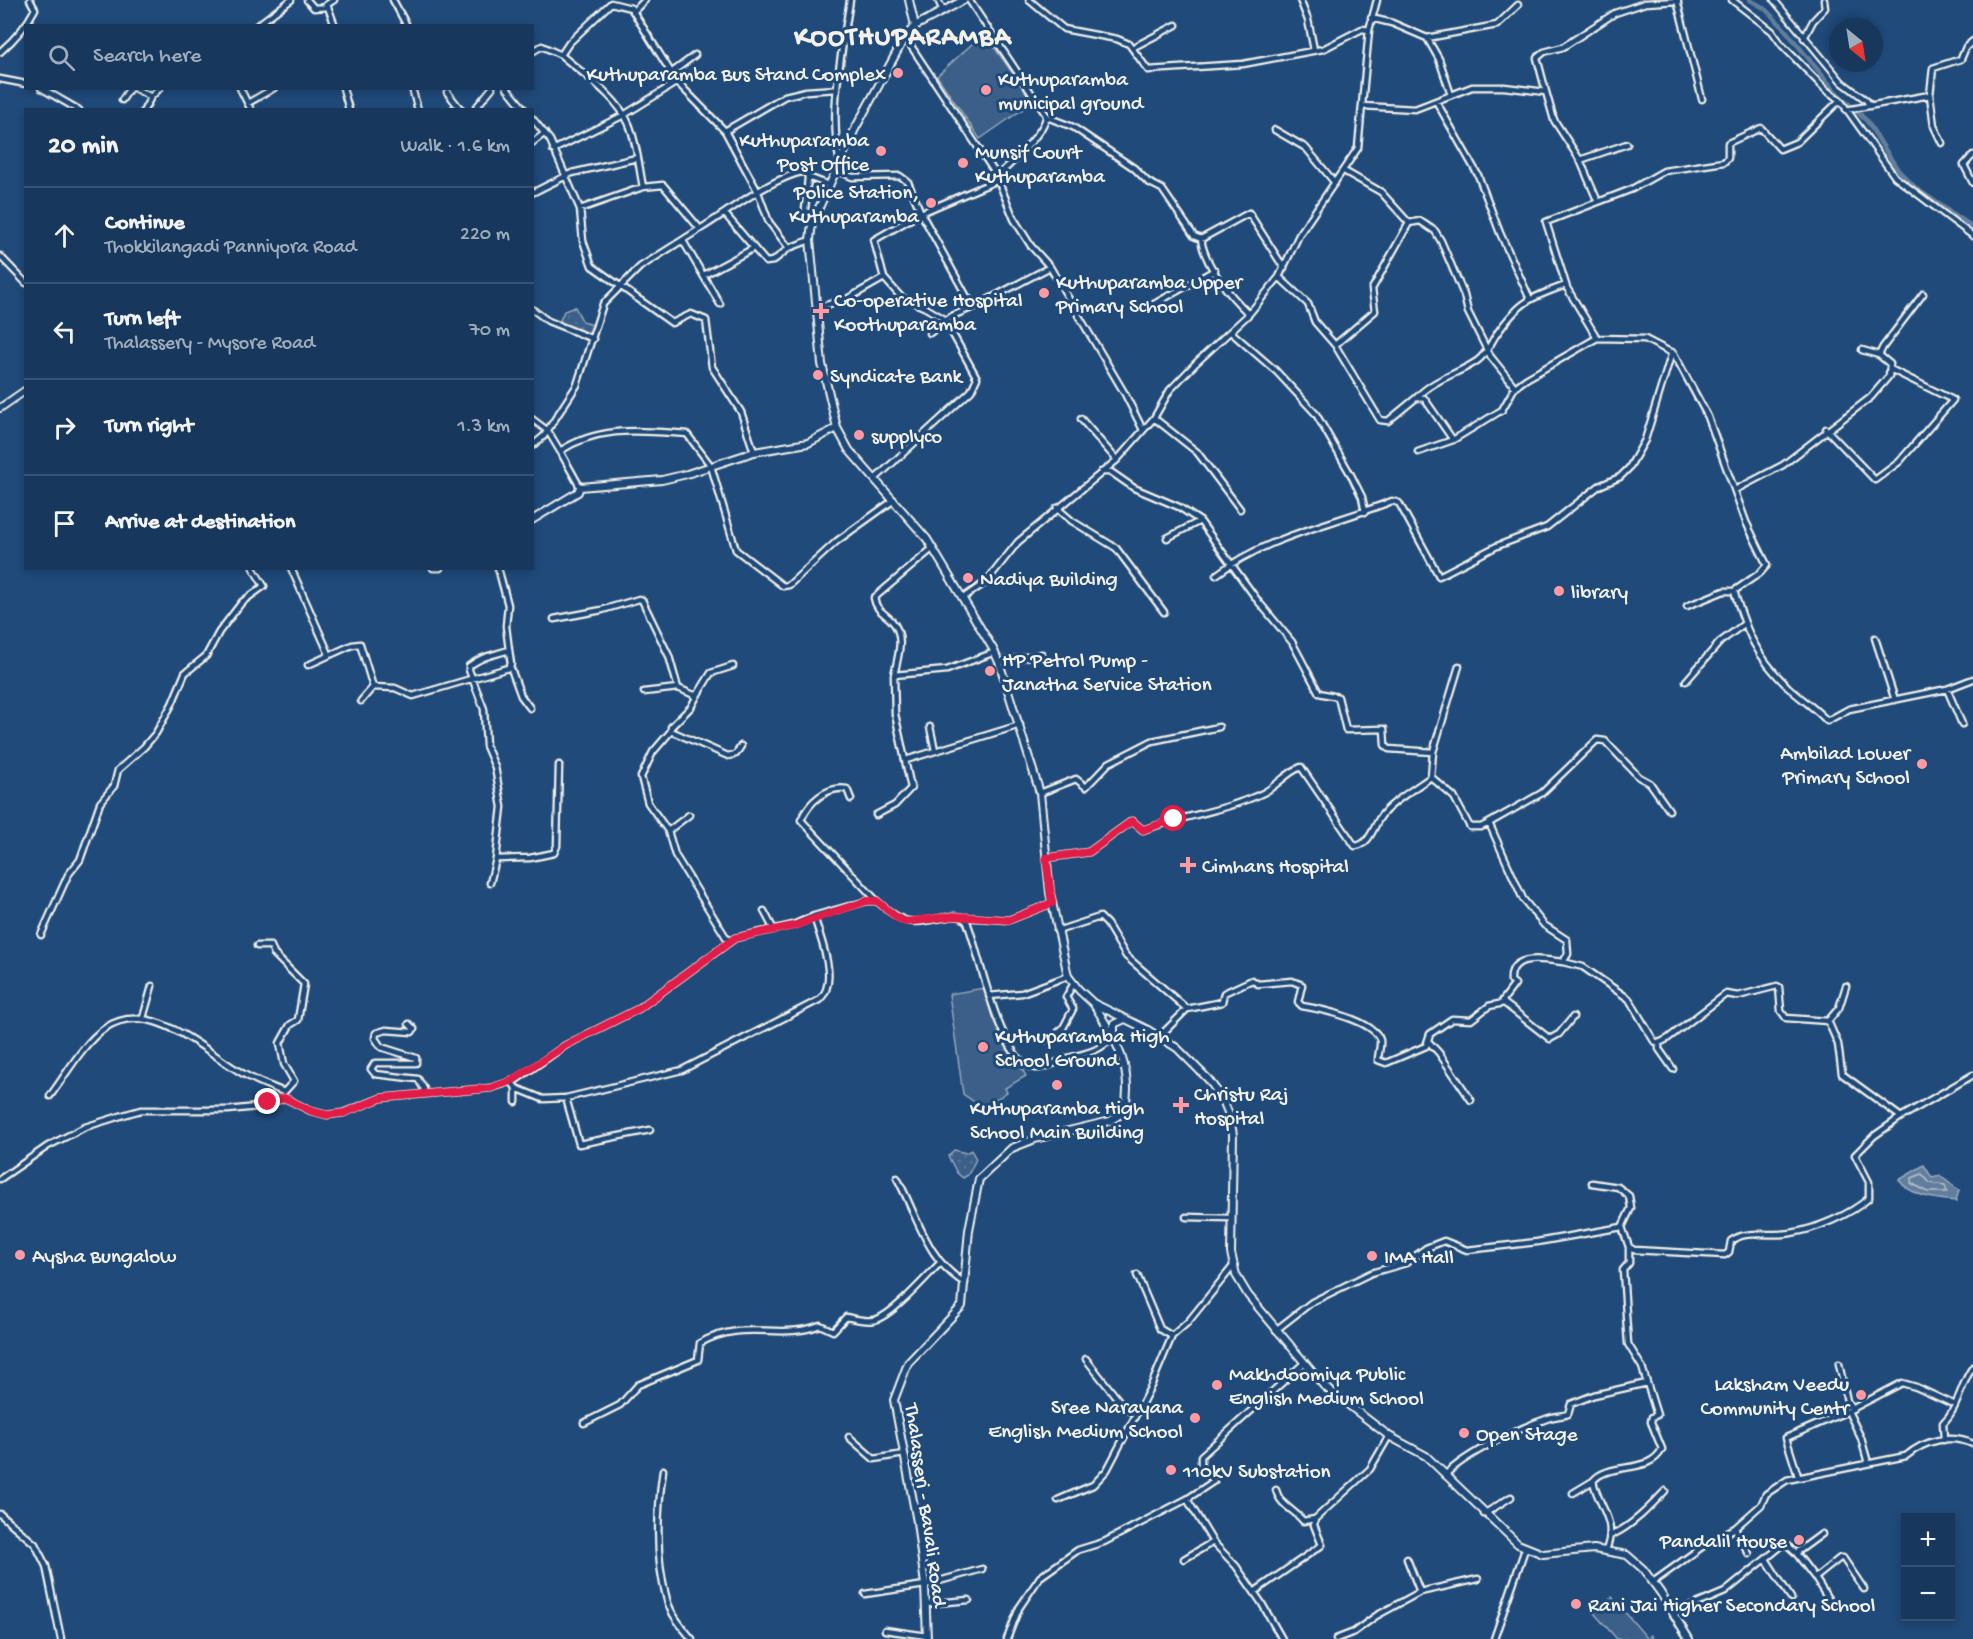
<!DOCTYPE html>
<meta charset="utf-8">
<style>
body{margin:0;font-family:"Gochi Hand",sans-serif;background:#203f62;color:#f1f3f6}
.controls{position:absolute;right:18px;bottom:18px;display:grid;overflow:hidden;border-radius:0px;box-shadow:0 3px 9px #0003}
.controls button{width:54px;height:54px;display:grid;place-items:center;padding:0;border:0;border-bottom:2px solid #365272;background:#17385c;color:#f1f3f6;font:30px sans-serif}
.compass{position:absolute;left:1829px;top:18px;width:54px;height:54px;border-radius:50%;background:#17385c;box-shadow:0 3px 9px #0003;rotate:150deg}
.stop{position:absolute;width:18px;height:18px;margin:-14px;border:4px solid #e11d48;border-radius:50%;background:#fff}
.stop.end{background:#e11d48;border-color:#fff;box-shadow:0 2px 6px #0008}
.list{margin:0;padding:0;list-style:none}
h2{display:flex;justify-content:space-between;align-items:center;height:78px;margin:0;padding:0 24px;font-size:26px}
h2 small{font-size:20px;font-weight:400;color:#9eacbb}
.list li{display:grid;grid-template-columns:39px 1fr auto;gap:18px;align-items:center;box-sizing:border-box;height:96px;padding:0 24px;border-top:2px solid #365272}
.list b{display:block;font-size:22px;white-space:nowrap}
.list p{margin:0;font-size:20px;white-space:nowrap;color:#9eacbb}
.list em{font-size:20px;font-style:normal;color:#9eacbb}
.icon{flex:none;width:33px;height:33px;fill:none;stroke:currentColor;stroke-width:2;stroke-linecap:round;stroke-linejoin:round}
.map{position:relative;flex:none;width:1973px;height:1639px;overflow:hidden}
.search{position:absolute;background:#17385c;box-shadow:0 3px 9px #0003;left:24px;top:24px;width:510px;height:66px;display:flex;align-items:center;gap:15px;box-sizing:border-box;padding:0 21px;border-radius:0px;color:#9eacbb;font-size:22px}
.panel{position:absolute;background:#17385c;box-shadow:0 3px 9px #0003;left:24px;top:108px;width:510px;height:462px;border-radius:0px}
.map>svg:first-child{display:block}
</style>
<div class="map">
<svg width="1973" height="1639" viewBox="0 0 1973 1639">
<defs>
<pattern id="park-dots" width="8" height="8" patternUnits="userSpaceOnUse" patternTransform="scale(1.5)"><rect width="8" height="8" fill="#3a5f88"/><path d="M2 2h.1M6 6h.1" fill="none" stroke="#577699" stroke-width="1.8" stroke-linecap="round"/></pattern>
</defs>
<rect width="100%" height="100%" fill="#1f4a7a"/>
<filter id="ink" filterUnits="userSpaceOnUse"><feTurbulence type="fractalNoise" baseFrequency=".0167" numOctaves="2"/><feDisplacementMap in="SourceGraphic" scale="12" xChannelSelector="R" yChannelSelector="G"/><feConvolveMatrix kernelMatrix="1 2 1 2 8 2 1 2 1" color-interpolation-filters="sRGB"/></filter>
<g filter="url(#ink)">
<path fill="#3a5f88" stroke="#97a8b8" stroke-width="1.5" d="M984,33L1033,102L980,139L937,76Z
M984,988L992,1017L1026,1076L1005,1088L1007,1092L983,1108L963,1094L949,994Z
M1612,1597L1647,1638L1651,1635L1654,1639H1617L1594,1613Z"/>
<path fill="url(#park-dots)" stroke="#97a8b8" stroke-width="1.5" d="M575,307L583,322L593,325L584,339L566,332L560,320L564,311Z
M954,1150L966,1153L971,1150L976,1159L968,1175L963,1178L957,1173L948,1156Z"/>
<path fill="#627e9d" stroke="#9cacbb" stroke-width="1.5" d="M1924,1165L1932,1178L1940,1176L1959,1190L1956,1201C1937,1199 1911,1197 1899,1180Z"/>
<g fill="none" stroke-linecap="round" stroke-linejoin="round">
<path stroke="#bac3ca" stroke-width="1.5" d="M1922,1174L1930,1183L1945,1185L1947,1192H1928L1911,1183L1912,1178Z"/>
<path stroke="#627e9d" stroke-width="4.5" d="M1750,0L1764,8L1782,26L1835,91L1867,121L1898,170L1917,189L1973,227"/>
<defs>
<path id="minor" d="M307,0L314,8L328,7L335,26
M393,0L407,26
M938,0L943,11
M1029,0L1064,29L1117,39L1129,44L1148,70L1243,64L1323,49L1362,29L1369,30
M1300,0L1308,20L1314,50
M1677,0L1702,99
M1732,0L1772,31L1782,45L1826,90L1840,100L1895,177L1973,236
M1774,0L1842,82L1866,100L1870,106
M326,5L334,0
M634,11L645,0
M1371,18L1392,23L1427,38L1497,25L1518,5
M256,26L291,0
M905,37L997,176
M1427,38L1439,59L1451,95
M1804,38L1813,21L1825,8L1824,0
M1132,48L1176,25
M0,52C15,39 26,27 35,9L30,0
M532,52L542,46L561,55L569,43L611,3L631,8L677,82L725,131L758,192L769,222L789,248L810,240
M561,55C584,75 617,96 629,124C637,144 639,167 643,187
M671,73L695,55
M0,79L26,84
M41,88L79,110
M134,88L151,97L144,110
M240,88L251,110
M343,88L349,110
M412,88L418,110
M507,88L525,110
M447,92L458,106
M1546,92L1537,58L1544,52L1563,47L1615,13L1645,3L1678,1
M1930,95L1934,126L1942,143
M151,97L160,88
M122,100L130,88
M1436,101L1478,175L1500,233L1530,299
M248,103L274,88
M1362,106L1415,109L1472,87H1504L1546,92L1554,120L1580,160L1598,202
M452,110L458,106L462,110
M474,110L492,88
M1846,110L1930,95L1933,68L1961,59L1966,47L1973,41
M1047,117L1073,127L1134,168L1148,182L1162,189L1194,236L1201,239C1205,266 1230,296 1249,314
M532,118L550,140L580,209L583,241L592,266L672,323L691,314L706,320L712,367L741,412L754,452
M1275,130L1306,148L1335,183
M725,131L785,96L806,91L837,89
M532,143L545,133
M553,150L624,115L677,82
M1973,155L1964,165L1973,183
M1580,160L1627,144
M840,163C828,110 842,53 850,0
M836,170L852,177L900,176L908,182L921,213L998,180L997,176C1010,165 1047,130 1046,115L969,0
M1344,171L1381,192L1409,223L1420,221L1435,231L1441,241L1464,295L1468,312L1487,350
M808,177L805,210L814,216
M998,180L1014,219L1031,246L1050,267L1125,394L1143,430
M532,193L572,173L637,158
M580,209L643,187L663,185L700,229C731,210 769,179 805,171L808,177L829,185
M725,214L766,262L773,261L789,248
M1201,239L1249,213L1284,268
M683,241L720,304
M0,256L26,283
M704,275L754,248
M1279,277L1308,304L1315,322L1335,345L1380,420L1388,421L1416,398H1424L1453,440L1502,410L1515,387L1526,379L1597,338L1645,339L1674,354L1708,417L1746,522L1767,565L1760,573L1734,591C1747,633 1756,656 1788,687C1801,699 1815,708 1827,721L1849,709L1947,689L1973,679
M884,278L874,240L921,213L967,297L976,306L952,316L930,333
M976,306L1050,267
M816,308L847,299L884,278L901,297L926,308L946,320
M1147,308L1215,270
M532,309L548,321L593,339
M1232,333L1276,371L1316,414L1351,475L1362,497L1365,512
M1597,338L1567,288L1546,222L1632,189L1664,171L1724,162L1728,158V143L1761,128L1780,149L1797,142L1840,100
M1335,345L1375,311L1372,289L1409,223
M1862,350L1879,355
M1487,352L1515,387
M1417,397C1434,379 1458,374 1477,361C1487,354 1490,344 1496,335C1519,302 1529,298 1566,285
M1154,418L1197,452L1240,509
M532,419L548,431L560,451C600,425 641,431 687,434L711,466L736,550L783,586L789,585L837,541L894,500
M1081,419L1117,460
M1826,429L1875,480L1899,462L1953,400L1890,369
M532,446L544,436L577,385L603,304L640,267L700,229
M560,451L580,487
M1418,452L1453,440
M1101,472H1111L1134,488L1179,507L1200,521L1258,601L1292,642L1319,693L1338,697L1346,730L1384,729L1385,745L1389,749L1433,752L1431,777L1454,797L1470,827H1481L1489,823L1523,899L1544,925L1567,940L1568,954L1563,962L1583,967L1629,999L1654,1041L1659,1043L1667,1039L1726,994L1738,996L1777,986L1779,987L1781,1011L1786,1018L1828,1021L1838,1044L1842,1074L1901,1117
M875,479L971,391L977,378L946,322
M1735,490L1783,465L1871,397L1889,376L1890,364L1879,355L1883,347L1923,294
M1057,508L1072,521L1116,548L1164,612
M1167,538L1200,521
M933,548L874,598C876,610 883,612 891,620C906,635 898,656 894,675L947,670L995,652
M291,568L329,654
M433,568H440
M1216,575C1267,536 1334,524 1392,501L1399,503L1439,576L1497,546L1547,527L1599,486L1620,477L1629,468L1645,440L1672,352
M963,598L986,582L1018,542L1117,460L1154,418L1170,390L1196,363L1249,314L1279,277L1299,235L1358,148L1369,30L1377,0
M1687,606L1724,591H1734
M554,619L602,610L639,599L642,600L669,656L678,688
M1875,638L1895,700
M999,662L1042,654
M308,665L352,645L360,644L373,687
M510,666L521,696L530,708
M1686,681L1720,642L1744,624
M373,687L395,688L413,696L508,668L511,664L509,650
M1947,689L1962,724
M644,692L678,688L694,695L698,694L691,707L671,727V731L653,752L641,777L648,803L668,831L675,855L729,942
M698,694L711,673L733,666
M361,701L373,687
M930,727L935,750
M671,731L728,756L736,754L741,746
M1433,752L1459,666
M906,760L1020,725
M1040,793L1076,779L1086,787L1109,763L1152,741L1219,727
M851,799L847,789C826,786 809,802 801,820L877,901
M876,815L895,805L911,788L895,714L894,675
M1489,823L1542,793L1597,740L1605,741L1639,777L1650,783L1669,810
M668,831L689,815
M1046,858L1089,852L1132,821L1143,830C1183,816 1225,811 1263,793C1277,786 1287,772 1301,767L1355,846C1369,845 1373,829 1379,819C1388,804 1417,787 1431,777
M496,859L530,858L554,853L557,846L559,765
M490,883L496,859L502,807L495,767L486,746L484,709L469,670V666C485,655 491,656 509,650L506,626L508,605L498,568
M764,911L773,928
M962,917L1009,920L1052,903
M1057,931L1100,917L1107,924L1126,956L1187,1009
M41,935L68,875L80,860L100,803L114,786L118,770L144,747L156,733L172,704L185,673L206,656L219,632L242,602L264,586L253,568
M989,996L1022,993L1068,976
M1504,1003L1550,1039L1559,1034L1573,1017
M143,1018L152,986
M1828,1021L1839,1008L1846,986
M409,1024L414,1029L412,1032L386,1030L376,1033L375,1038L381,1047L416,1058V1063H375L371,1069L375,1074L418,1079L424,1089L423,1094
M1159,1037L1187,1009L1222,1002L1224,993L1252,980L1258,984L1292,981L1302,985L1298,1002L1302,1006C1320,1009 1374,1020 1380,1040C1381,1047 1378,1053 1378,1060L1386,1063L1426,1046L1430,1034L1452,1019L1471,1020L1489,1006L1504,1003L1503,1000L1515,984L1511,981C1509,952 1545,960 1563,962
M1049,1041L1063,1028L1073,1009L1066,997L1074,983
M1428,1041L1439,1053L1471,1100
M1659,1043V1049L1673,1069
M511,1081L516,1088L543,1099L566,1098L682,1070L819,1000C840,982 820,939 814,916
M516,1088V1102
M50,1096C66,1075 83,1043 105,1028C151,997 205,1052 242,1073C255,1081 270,1086 284,1092L294,1081L284,1064L280,1043L290,1025L298,1020L304,984L274,954L271,946H257
M566,1098L579,1144L650,1130
M897,1178C917,1215 927,1261 965,1283
M0,1179L48,1146L85,1127L130,1113L141,1110H228L257,1107L285,1098L311,1111L327,1115L343,1113L381,1098L491,1088L516,1080L566,1045L638,1009L735,938L793,925L814,916L867,901H877C909,930 914,922 954,916L962,917L967,922C979,950 999,1064 1035,1068C1045,1069 1056,1062 1065,1059C1085,1053 1100,1052 1114,1036
M1592,1183L1618,1187L1629,1196L1631,1208L1622,1227
M1186,1217L1230,1218
M1137,1275L1160,1329L1172,1336
M1276,1330L1312,1302L1371,1273L1406,1263L1426,1248L1444,1241L1467,1250L1537,1242L1622,1227L1629,1247L1634,1250L1725,1255L1729,1252L1731,1241C1746,1229 1773,1237 1791,1233C1816,1229 1850,1215 1869,1198V1182L1855,1155L1874,1136L1901,1117L1973,1075
M1086,1359L1124,1407L1135,1414
M1839,1364L1847,1401L1852,1409
M584,1423L620,1405L638,1385L698,1360L700,1343C744,1318 780,1341 820,1325L833,1331L846,1317C855,1319 866,1322 875,1320C894,1314 925,1278 940,1263
M849,1437L874,1459L904,1454
M1944,1440L1943,1423C1959,1408 1960,1384 1973,1367
M1868,1463L1861,1438L1848,1411L1902,1383L1916,1387L1955,1405
M663,1470C657,1512 655,1559 667,1600C671,1615 682,1627 692,1639
M1445,1475C1467,1453 1519,1428 1549,1418C1556,1416 1562,1416 1568,1414L1571,1404L1594,1395L1647,1383
M1798,1476L1786,1438L1848,1411
M1276,1490C1280,1506 1294,1509 1303,1521L1315,1519L1370,1469L1389,1436
M1573,1493L1593,1481
M1058,1500L1093,1485L1107,1470L1151,1386L1172,1336L1188,1322L1234,1265
M0,1514L35,1544L46,1566L61,1639
M1484,1514L1511,1497
M1735,1528L1749,1554
M1612,1535C1633,1525 1649,1508 1665,1491
M1606,1550C1618,1520 1599,1509 1593,1481C1609,1461 1650,1475 1662,1449L1651,1422L1652,1417L1657,1415L1642,1367L1628,1344L1623,1270L1629,1263V1247
M1796,1553L1822,1534
M1184,1559L1213,1542
M1407,1559L1420,1592
M1766,1559L1791,1598
M1815,1578L1830,1602
M1653,1582L1706,1544L1735,1528L1761,1505L1766,1494L1787,1480L1906,1456C1925,1440 1950,1434 1973,1444
M1254,1592L1322,1545L1314,1525L1315,1519
M865,1594L925,1585L982,1569
M926,1604L969,1600
M1673,1614L1725,1592L1785,1543L1796,1553L1815,1578L1840,1558H1843L1864,1589
M885,1630L927,1636
M1007,1639L1019,1608L1040,1577L1078,1550L1104,1542L1187,1499
M1282,1639L1261,1602L1236,1566L1213,1542L1187,1499L1214,1481L1201,1466V1456L1304,1363
M1336,1639L1354,1632L1376,1616L1420,1592L1478,1579
M1494,1639L1525,1549"/>
<path id="major" d="M909,0L915,26L905,37L855,129L812,223L810,240L822,364L837,428L849,450L927,539L993,649L999,662L1040,793L1050,893L1068,976L1079,990L1093,1003L1148,1030L1177,1048L1208,1079L1222,1098L1230,1117L1233,1135L1231,1253L1236,1275L1248,1295L1324,1386L1389,1436L1426,1456L1518,1544L1543,1554L1594,1549L1627,1555L1643,1569L1660,1592L1689,1639
M915,26L964,0
M0,408L26,390
M532,520L578,492L580,487L662,480L687,474L754,452L808,443L837,428
M1114,1034V1024L1125,1019
M927,1639L925,1585L917,1522L894,1400L908,1363L962,1306L969,1230L979,1179L1012,1148L1035,1139L1110,1121L1124,1112C1135,1071 1115,1037 1093,1003"/>
</defs>
<use href="#minor" stroke="#f4f1e8" stroke-width="9"/>
<use href="#major" stroke="#f4f1e8" stroke-width="10"/>
<use href="#minor" stroke="#1f4a7a" stroke-width="4.5"/>
<use href="#major" stroke="#1f4a7a" stroke-width="6"/>
</g>
</g>
<g fill="none" stroke-linecap="round" stroke-linejoin="round" filter="url(#ink)">
<path stroke="#e11d48" stroke-width="8" d="M268,1102L285,1098L311,1111L327,1115L344,1113L381,1098L491,1088L511,1081L566,1045L638,1009L735,938L794,926L867,901H877L897,918L905,922L954,916L1009,920L1052,903L1046,858L1089,852L1132,821L1143,830L1174,819"/>
</g>
<g fill="#ff9aa2" stroke="#1f4a7a" stroke-width="2">
<circle cx="898" cy="73" r="6"/>
<circle cx="986" cy="90" r="6"/>
<circle cx="881" cy="151" r="6"/>
<circle cx="963" cy="163" r="6"/>
<circle cx="931" cy="203" r="6"/>
<circle cx="1044" cy="293" r="6"/>
<path d="M818 302h6v6h6v6h-6v6h-6v-6h-6v-6h6z"/>
<circle cx="818" cy="375" r="6"/>
<circle cx="859" cy="435" r="6"/>
<circle cx="968" cy="578" r="6"/>
<circle cx="1559" cy="591" r="6"/>
<circle cx="990" cy="671" r="6"/>
<circle cx="1922" cy="764" r="6"/>
<path d="M1185 856h6v6h6v6h-6v6h-6v-6h-6v-6h6z"/>
<circle cx="983" cy="1047" r="6"/>
<circle cx="1057" cy="1085" r="6"/>
<path d="M1178 1096h6v6h6v6h-6v6h-6v-6h-6v-6h6z"/>
<circle cx="20" cy="1255" r="6"/>
<circle cx="1372" cy="1256" r="6"/>
<circle cx="1217" cy="1385" r="6"/>
<circle cx="1861" cy="1395" r="6"/>
<circle cx="1195" cy="1418" r="6"/>
<circle cx="1464" cy="1433" r="6"/>
<circle cx="1171" cy="1470" r="6"/>
<circle cx="1799" cy="1540" r="6"/>
<circle cx="1576" cy="1604" r="6"/>
</g>
<g text-anchor="middle" stroke-width="6" stroke-linejoin="round" paint-order="stroke">
<g font-size="21" fill="#f4f1e8" stroke="#1f4a7a" text-anchor="start">
<text x="886" y="80" text-anchor="end">Kuthuparamba Bus Stand Complex</text>
<text x="998" y="85">Kuthuparamba<tspan x="998" dy="24">municipal ground</tspan></text>
<text x="869" y="146" text-anchor="end">Kuthuparamba<tspan x="869" dy="24">Post Office</tspan></text>
<text x="975" y="158">Munsif Court<tspan x="975" dy="24">Kuthuparamba</tspan></text>
<text x="919" y="198" text-anchor="end">Police Station,<tspan x="919" dy="24">Kuthuparamba</tspan></text>
<text x="1056" y="288">Kuthuparamba Upper<tspan x="1056" dy="24">Primary School</tspan></text>
<text x="834" y="306">Co-operative Hospital<tspan x="834" dy="24">Koothuparamba</tspan></text>
<text x="830" y="382">Syndicate Bank</text>
<text x="871" y="442">supplyco</text>
<text x="980" y="585">Nadiya Building</text>
<text x="1571" y="598">library</text>
<text x="1002" y="666">HP Petrol Pump -<tspan x="1002" dy="24">Janatha Service Station</tspan></text>
<text x="1910" y="759" text-anchor="end">Ambilad Lower<tspan x="1910" dy="24">Primary School</tspan></text>
<text x="1202" y="872">Cimhans Hospital</text>
<text x="995" y="1042">Kuthuparamba High<tspan x="995" dy="24">School Ground</tspan></text>
<text x="1194" y="1100">Christu Raj<tspan x="1194" dy="24">Hospital</tspan></text>
<text x="1057" y="1114" text-anchor="middle">Kuthuparamba High<tspan x="1057" dy="24">School Main Building</tspan></text>
<text x="32" y="1262">Aysha Bungalow</text>
<text x="1384" y="1263">IMA Hall</text>
<text x="1229" y="1380">Makhdoomiya Public<tspan x="1229" dy="24">English Medium School</tspan></text>
<text x="1849" y="1390" text-anchor="end">Laksham Veedu<tspan x="1849" dy="24">Community Centr</tspan></text>
<text x="1183" y="1413" text-anchor="end">Sree Narayana<tspan x="1183" dy="24">English Medium School</tspan></text>
<text x="1476" y="1440">Open Stage</text>
<text x="1183" y="1477">110kV Substation</text>
<text x="1787" y="1547" text-anchor="end">Pandalil House</text>
<text x="1588" y="1611">Rani Jai Higher Secondary School</text>
</g>
<g font-size="21" fill="#f4f1e8" stroke="#1f4a7a">
<text transform="translate(927 1505) rotate(82)" y="7">Thalasseri - Bavali Road</text>
</g>
<g font-size="27" font-weight="bold" letter-spacing="1.5" fill="#f4f1e8" stroke="#1f4a7a">
<text x="903" y="44">KOOTHUPARAMBA</text>
</g>
</g>
</svg>
<div class="controls">
<button>+</button>
<button>−</button>
</div>
<svg class="compass" viewBox="-18 -18 36 36"><path d="M0-13l5 13h-10z" fill="#e53935"/><path d="M0 13l5-13h-10z" fill="#9eacbb"/></svg>
<div class="stop" style="left:1174px;top:819px"></div>
<div class="stop end" style="left:268px;top:1102px"></div>
<div class="search"><svg class="icon" aria-label="search" viewBox="0 0 24 24"><circle cx="10" cy="10" r="6"/><path d="M15 15l6 6"/></svg>Search here</div>
<section class="panel">
<h2>20 min<small>Walk · 1.6 km</small></h2>
<ul class="list">
<li><svg class="icon" aria-label="ahead" viewBox="0 0 24 24"><path d="M12 20V5M6 11l6-6 6 6"/></svg><div><b>Continue</b><p>Thokkilangadi Panniyora Road</p></div><em>220 m</em></li>
<li><svg class="icon" aria-label="left" viewBox="0 0 24 24"><path d="M17 20v-9H6M10 6l-5 5 5 5"/></svg><div><b>Turn left</b><p>Thalassery - Mysore Road</p></div><em>70 m</em></li>
<li><svg class="icon" aria-label="right" viewBox="0 0 24 24"><path d="M7 20v-9h11M14 6l5 5-5 5"/></svg><div><b>Turn right</b></div><em>1.3 km</em></li>
<li><svg class="icon" aria-label="arrive" viewBox="0 0 24 24"><path d="M6 21V4h12l-3 4 3 4H6"/></svg><div><b>Arrive at destination</b></div></li>
</ul>
</section>
</div>
